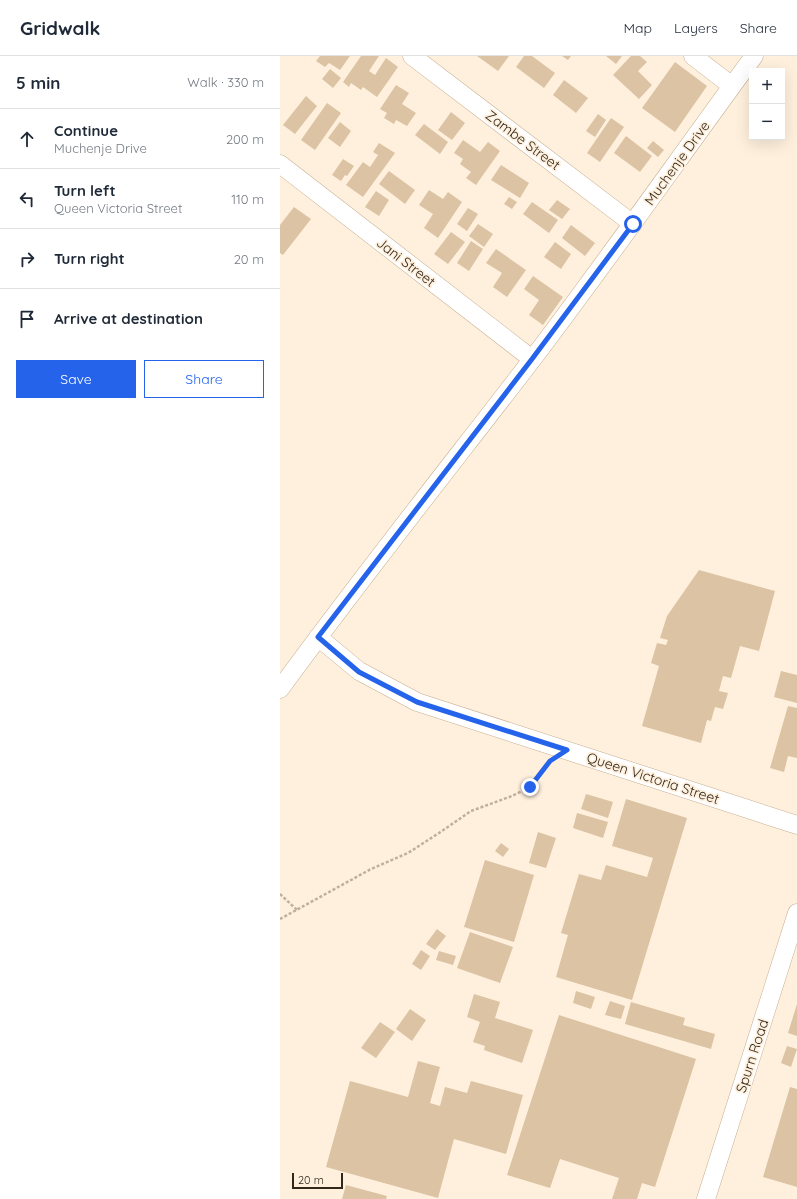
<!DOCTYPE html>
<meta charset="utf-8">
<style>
body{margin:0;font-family:Quicksand,sans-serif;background:#f6f6f7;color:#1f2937}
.controls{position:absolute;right:12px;top:12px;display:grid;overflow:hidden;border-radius:0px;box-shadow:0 4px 16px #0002}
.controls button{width:36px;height:36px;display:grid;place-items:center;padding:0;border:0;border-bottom:1px solid #e0e1e3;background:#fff;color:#1f2937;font:20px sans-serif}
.scale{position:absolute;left:12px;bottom:10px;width:51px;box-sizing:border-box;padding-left:4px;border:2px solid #31281c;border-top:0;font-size:11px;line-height:14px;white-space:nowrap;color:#31281c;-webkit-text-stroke:3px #fff0dd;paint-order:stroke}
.stop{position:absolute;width:12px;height:12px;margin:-9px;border:3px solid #2563eb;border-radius:50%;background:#fff}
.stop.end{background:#2563eb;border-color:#fff;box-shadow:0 1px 4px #0008}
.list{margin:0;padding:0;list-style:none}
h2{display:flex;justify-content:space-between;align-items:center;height:52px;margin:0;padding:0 16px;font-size:17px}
h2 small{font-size:13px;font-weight:400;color:#747a83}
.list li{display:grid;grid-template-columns:26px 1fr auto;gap:12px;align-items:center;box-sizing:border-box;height:60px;padding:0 16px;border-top:1px solid #e0e1e3}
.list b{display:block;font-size:15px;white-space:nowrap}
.list p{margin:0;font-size:13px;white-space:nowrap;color:#747a83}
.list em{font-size:13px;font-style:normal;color:#747a83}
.actions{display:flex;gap:8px;padding:12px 16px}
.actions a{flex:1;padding:9px 0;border:1px solid #2563eb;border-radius:0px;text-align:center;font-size:14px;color:#2563eb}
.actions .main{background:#2563eb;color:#fff}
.icon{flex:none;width:22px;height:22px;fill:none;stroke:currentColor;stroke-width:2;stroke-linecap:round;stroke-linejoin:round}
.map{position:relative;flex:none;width:517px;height:1143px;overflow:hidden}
header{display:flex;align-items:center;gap:24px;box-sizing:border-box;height:56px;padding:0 20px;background:#fff;border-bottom:1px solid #e0e1e3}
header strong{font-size:19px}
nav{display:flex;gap:22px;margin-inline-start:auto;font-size:14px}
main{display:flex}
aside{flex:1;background:#fff}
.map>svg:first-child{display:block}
</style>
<header>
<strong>Gridwalk</strong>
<nav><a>Map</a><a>Layers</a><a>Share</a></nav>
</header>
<main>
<aside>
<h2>5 min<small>Walk · 330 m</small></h2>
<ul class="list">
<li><svg class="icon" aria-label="ahead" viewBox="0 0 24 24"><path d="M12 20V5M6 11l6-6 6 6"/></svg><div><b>Continue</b><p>Muchenje Drive</p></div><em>200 m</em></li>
<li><svg class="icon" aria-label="left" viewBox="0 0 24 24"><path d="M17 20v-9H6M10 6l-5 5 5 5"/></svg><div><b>Turn left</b><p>Queen Victoria Street</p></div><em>110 m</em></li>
<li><svg class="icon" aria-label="right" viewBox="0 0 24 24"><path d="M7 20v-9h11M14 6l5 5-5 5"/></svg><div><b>Turn right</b></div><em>20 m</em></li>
<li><svg class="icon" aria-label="arrive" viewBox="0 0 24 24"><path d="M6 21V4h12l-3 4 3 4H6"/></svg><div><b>Arrive at destination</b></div></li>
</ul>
<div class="actions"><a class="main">Save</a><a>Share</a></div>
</aside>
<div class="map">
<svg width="517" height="1143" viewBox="0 0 517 1143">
<rect width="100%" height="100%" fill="#fff0dd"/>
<path fill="#dbc3a4" d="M40,0H70L60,14L49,7L45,11L36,5Z
M81,0H99L89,15L95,19L106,2L118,11L97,41L83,31L81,34L71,27L69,31L63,26Z
M197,0H229L218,15Z
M244,0H252L275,17L264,32L236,11Z
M282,0H291L288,4Z
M326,0H342L336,8Z
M351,0H360L367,6L358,15L372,29L359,43L333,19Z
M395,6L427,30L395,76L362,52Z
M50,13L61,22L53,32L42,23Z
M284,24L308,42L296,57L273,39Z
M116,29L129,37L122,48L136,57L127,70L116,64L114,68L104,62L107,57L100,53Z
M26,40L37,50L15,78L3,69Z
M47,47L61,57L35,94L21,84Z
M171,56L185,67L172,84L158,74Z
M318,58L326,64L315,81L306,75Z
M331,62L344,71L320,106L307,97Z
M60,66L71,75L60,91L48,82Z
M144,68L168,86L160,98L135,79Z
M346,80L372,100L360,116L334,97Z
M183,84L200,96L208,86L220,95L196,129L186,122L191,116L180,108L183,103L174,97Z
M373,85L384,94L378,101L367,92Z
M99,87L115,97L83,141L66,129L83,106L90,111L98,99L93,96Z
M63,103L74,110L67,120L65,119L61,125L52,119Z
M221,109L249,127L240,142L211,124Z
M109,115L135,134L125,148L99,128Z
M149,134L163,143L168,136L182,146L158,182L144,172L153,158L139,149Z
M96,135L109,144L99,160L85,151Z
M229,141L237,146L232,153L224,148Z
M277,144L290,153L282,163L269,154Z
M252,146L278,164L269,177L243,158Z
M14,151L31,163L3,199L0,197V169Z
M188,152L198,158L187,175L177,168Z
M198,168L213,178L204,191L189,180Z
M291,169L315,187L305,200L282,182Z
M171,176L185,186L168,208L154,198Z
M191,185L203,193L189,215L177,207Z
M275,186L291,198L281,213L264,201Z
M216,193L246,214L227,241L213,231L222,217L206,207Z
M253,220L283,241L263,269L249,259L259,244L244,233Z
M419,514L495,535L479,595L460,590L451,622L443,620L439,635L448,637L443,653L435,651L431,665L427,664L421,687L362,670L379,610L371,607L377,587L386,589L388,584L380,582L387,560Z
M501,615L517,619V647L494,641Z
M508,650L517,652V702L508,700L504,716L490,712Z
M306,738L333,746L328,762L301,753Z
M346,743L407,762L352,944L276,921L288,879L281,877L299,818L321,824L326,809L367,821L373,802L332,790Z
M297,757L328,766L323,782L293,772Z
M258,776L276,782L266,812L249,807Z
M221,787L229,793L223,801L215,795Z
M205,804L254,819L234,886L184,871Z
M157,873L166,880L155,894L146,888Z
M190,876L233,891L220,927L177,912Z
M141,894L150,900L141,914L132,908Z
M159,895L176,900L173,909L156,904Z
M296,935L315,941L311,953L293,947Z
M194,938L220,946L215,962L253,974L242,1007L204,994L205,990L193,986L200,966L187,961Z
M330,945L345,950L341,963L325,959Z
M351,946L405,962L403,969L435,978L431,993L345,968Z
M517,948V980L508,977Z
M130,953L146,964L132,985L116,973Z
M279,959L416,1003L375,1131L362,1127L357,1143H332L339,1122L280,1103L270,1132L227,1119Z
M100,966L115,976L96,1002L81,992Z
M507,990L517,993L511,1011L501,1007Z
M138,1005L160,1011L150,1047L160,1050L165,1031L187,1037L191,1025L243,1039L226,1098L174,1083L158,1142L46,1111L70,1025L128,1041Z
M510,1031L517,1033V1131L483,1121Z
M66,1129L107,1140L106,1143H62Z"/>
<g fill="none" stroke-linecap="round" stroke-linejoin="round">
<defs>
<path id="minor" d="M132,0L353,168
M413,0L452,30
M0,108L252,303
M38,581L79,615L137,646L517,769
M0,633C81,522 167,414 251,305C327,205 399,102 474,0
M426,1143L517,857"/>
</defs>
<use href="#minor" stroke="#c5ae90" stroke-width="19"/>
<path stroke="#bdb09f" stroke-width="2.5" stroke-dasharray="3 2" stroke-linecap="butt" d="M0,838L17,854
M0,863L91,813L128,797L159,777L191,755L232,740L250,731L269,706"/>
<use href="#minor" stroke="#fff" stroke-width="18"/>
</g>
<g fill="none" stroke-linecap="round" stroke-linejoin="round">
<path stroke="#2563eb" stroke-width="5" d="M250,731L270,705L287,694L137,646L79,616L38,581L252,303L353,168"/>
</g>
<g text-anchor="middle" stroke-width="3.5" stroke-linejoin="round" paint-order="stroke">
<g font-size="14" fill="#31281c" stroke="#fff0dd">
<text transform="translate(243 84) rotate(37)" y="5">Zambe Street</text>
<text transform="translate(397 107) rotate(-54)" y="5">Muchenje Drive</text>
<text transform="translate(126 206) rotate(38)" y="5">Jani Street</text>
<text transform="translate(373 722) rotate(18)" y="5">Queen Victoria Street</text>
<text transform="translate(472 1000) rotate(-72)" y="5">Spurn Road</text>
</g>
</g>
</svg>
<div class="controls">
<button>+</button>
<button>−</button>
</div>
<div class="scale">20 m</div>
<div class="stop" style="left:353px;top:168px"></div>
<div class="stop end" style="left:250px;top:731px"></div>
</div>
</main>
